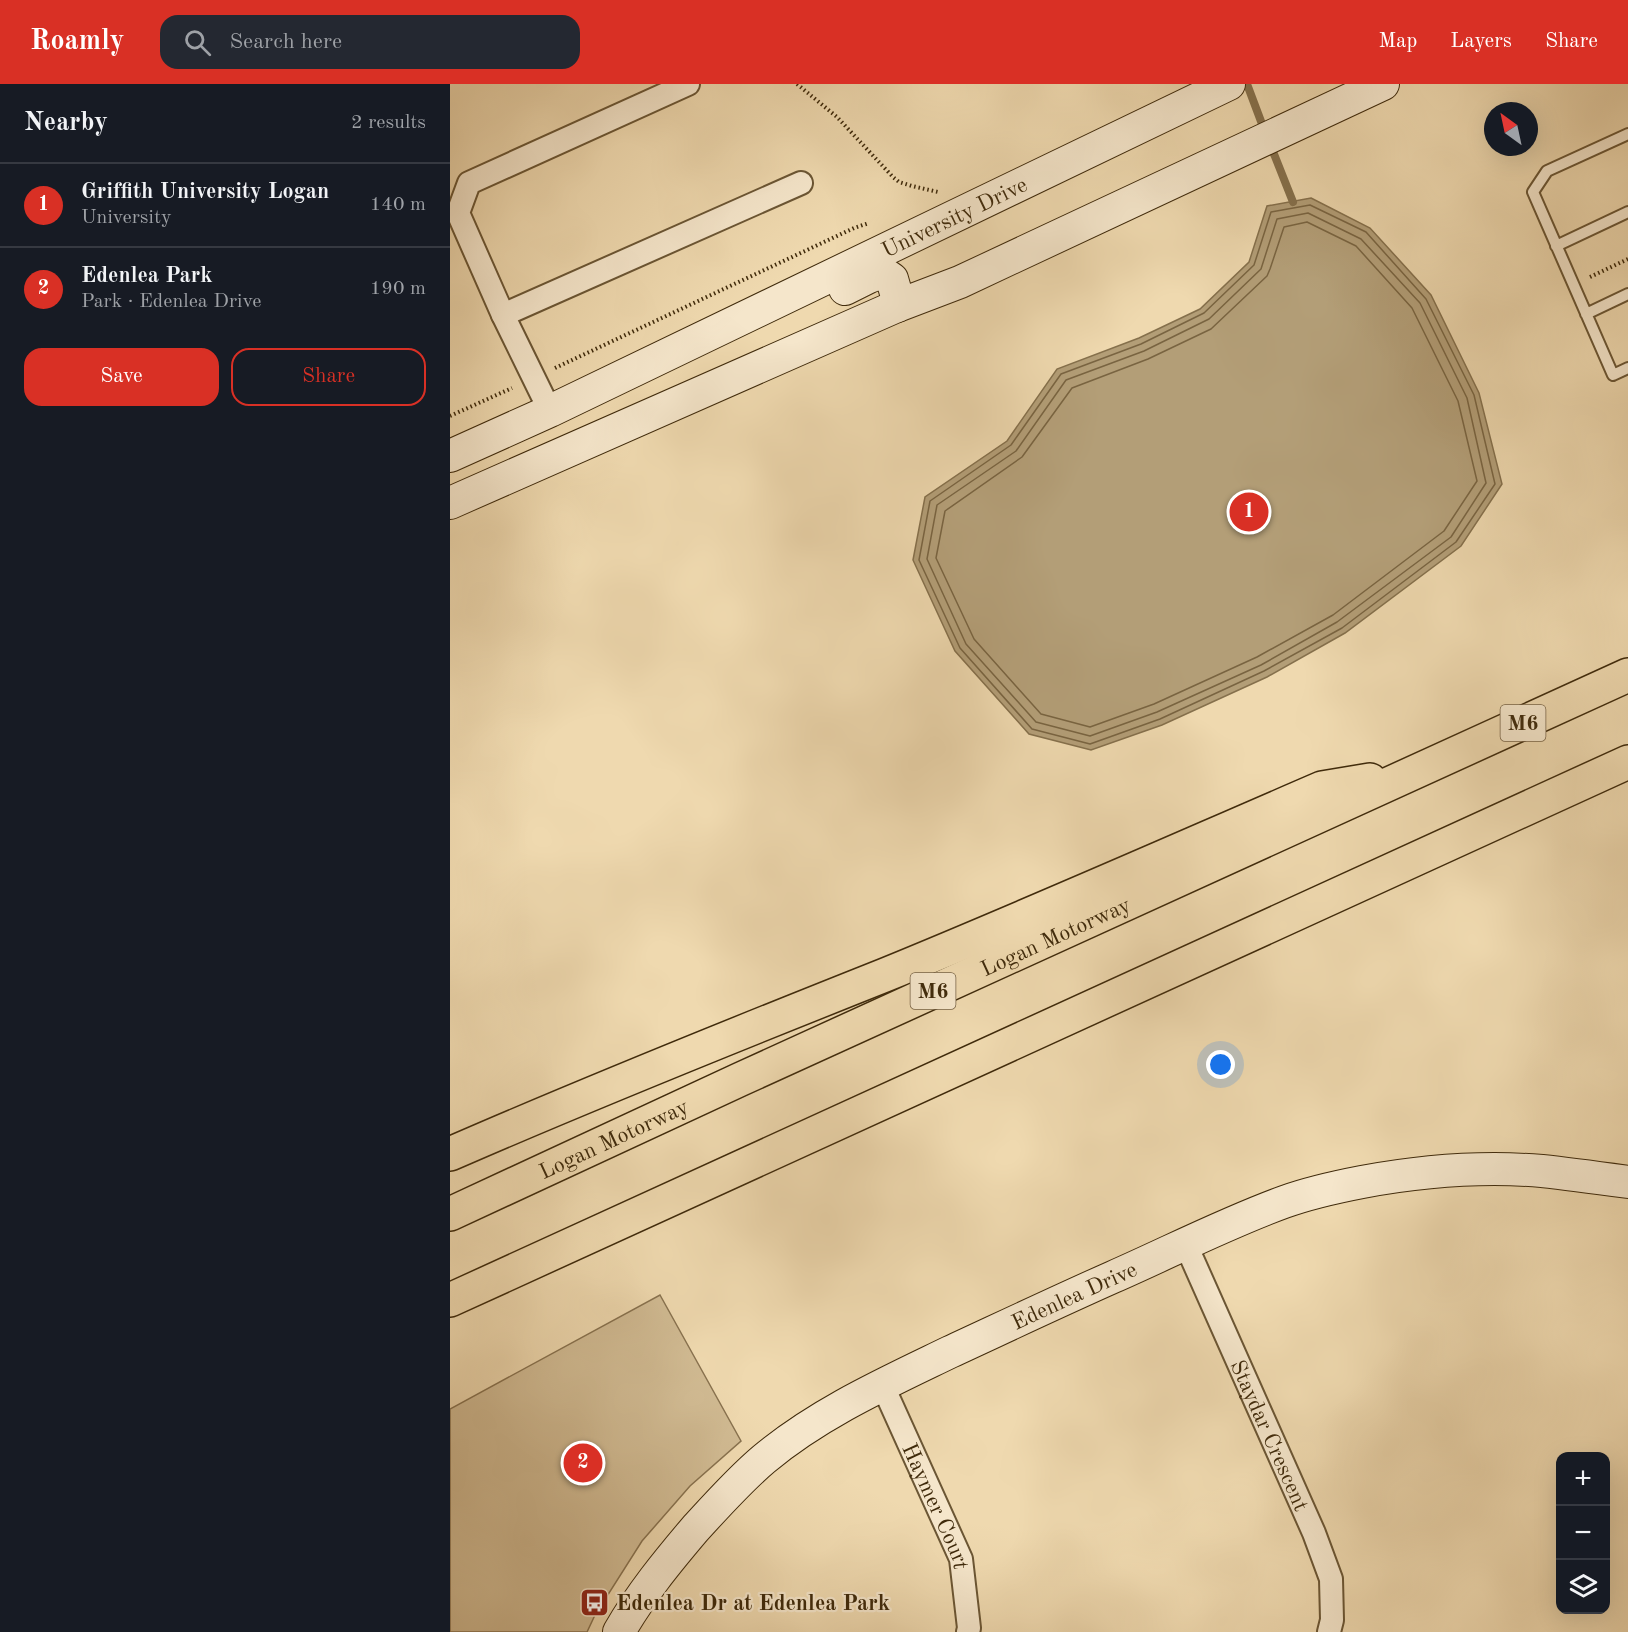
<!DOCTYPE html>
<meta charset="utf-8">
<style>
body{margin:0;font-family:"Old Standard TT",serif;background:#242831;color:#f1f3f6}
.controls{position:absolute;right:18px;bottom:18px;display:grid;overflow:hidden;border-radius:12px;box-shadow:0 6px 24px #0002}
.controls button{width:54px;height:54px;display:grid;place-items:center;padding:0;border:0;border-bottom:2px solid #363941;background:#171b24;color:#f1f3f6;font:30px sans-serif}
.compass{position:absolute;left:1034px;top:18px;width:54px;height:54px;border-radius:50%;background:#171b24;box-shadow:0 6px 24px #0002;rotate:327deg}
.you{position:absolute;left:771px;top:981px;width:21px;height:21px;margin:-15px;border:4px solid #fff;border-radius:50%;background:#1a73e8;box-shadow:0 0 0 9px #1a73e833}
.badge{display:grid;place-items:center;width:39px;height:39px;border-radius:50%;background:#d93025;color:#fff;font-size:20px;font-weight:700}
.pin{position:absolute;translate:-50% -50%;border:3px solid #fff;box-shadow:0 2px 6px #0006}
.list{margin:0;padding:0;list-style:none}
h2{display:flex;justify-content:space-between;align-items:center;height:78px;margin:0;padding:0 24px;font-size:26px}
h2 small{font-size:20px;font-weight:400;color:#9ea1a6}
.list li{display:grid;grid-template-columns:39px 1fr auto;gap:18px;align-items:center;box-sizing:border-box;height:84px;padding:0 24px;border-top:2px solid #363941}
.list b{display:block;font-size:22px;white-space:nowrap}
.list p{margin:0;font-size:20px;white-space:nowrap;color:#9ea1a6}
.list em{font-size:20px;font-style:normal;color:#9ea1a6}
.actions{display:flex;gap:12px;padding:18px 24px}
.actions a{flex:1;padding:14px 0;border:2px solid #d93025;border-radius:18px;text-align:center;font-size:21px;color:#d93025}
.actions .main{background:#d93025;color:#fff}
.icon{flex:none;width:33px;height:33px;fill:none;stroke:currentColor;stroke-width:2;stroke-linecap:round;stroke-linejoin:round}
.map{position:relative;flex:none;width:1178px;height:1548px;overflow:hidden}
header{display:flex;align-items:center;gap:36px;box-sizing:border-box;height:84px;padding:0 30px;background:#d93025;color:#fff}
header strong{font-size:28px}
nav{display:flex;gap:33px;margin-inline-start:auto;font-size:21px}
.search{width:420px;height:54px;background:#242831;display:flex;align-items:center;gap:15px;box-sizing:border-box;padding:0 21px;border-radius:18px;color:#9ea1a6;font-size:22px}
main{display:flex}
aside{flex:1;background:#171b24}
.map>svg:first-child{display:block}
</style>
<header>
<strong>Roamly</strong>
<div class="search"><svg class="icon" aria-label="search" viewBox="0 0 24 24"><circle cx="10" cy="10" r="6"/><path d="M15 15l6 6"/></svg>Search here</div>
<nav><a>Map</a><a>Layers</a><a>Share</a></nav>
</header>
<main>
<aside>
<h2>Nearby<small>2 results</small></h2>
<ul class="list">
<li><span class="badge">1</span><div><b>Griffith University Logan</b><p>University</p></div><em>140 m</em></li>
<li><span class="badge">2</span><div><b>Edenlea Park</b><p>Park · Edenlea Drive</p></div><em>190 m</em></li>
</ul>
<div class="actions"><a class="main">Save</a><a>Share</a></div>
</aside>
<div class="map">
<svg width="1178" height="1548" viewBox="0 0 1178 1548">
<rect width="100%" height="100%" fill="#efd9af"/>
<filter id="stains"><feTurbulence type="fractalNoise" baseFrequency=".00333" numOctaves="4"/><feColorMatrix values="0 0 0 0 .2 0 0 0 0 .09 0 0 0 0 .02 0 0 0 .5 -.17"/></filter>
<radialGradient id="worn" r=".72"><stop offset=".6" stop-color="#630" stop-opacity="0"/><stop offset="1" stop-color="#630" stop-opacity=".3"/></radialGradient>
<path fill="#d1bb93" stroke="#88724f" stroke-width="1.5" d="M210,1211L291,1357L240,1402L192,1457L145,1531L137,1548H0V1325Z"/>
<path fill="#b39e77" stroke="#85704c" stroke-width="1.5" d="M861,114L920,144L981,211L1029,309L1052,400L1011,462L895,549L817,593L712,641L641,666L579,650L505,567L463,476L475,413L557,357L607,285L689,254L750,225L799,178L817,122Z"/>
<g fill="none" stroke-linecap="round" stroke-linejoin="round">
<path stroke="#796441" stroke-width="1.5" d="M860,121L916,148L976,215L1024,311L1045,400L1006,458L892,544L814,587L710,635L640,660L582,645L510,564L469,476L480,417L561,361L611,290L691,260L754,229L804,181L821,128Z
M858,129L911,155L970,219L1017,314L1036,399L1001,453L887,538L811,581L707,628L640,652L586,638L516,560L477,475L487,421L566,367L616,296L694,267L759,235L811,185L827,135Z
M857,138L906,162L962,224L1008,317L1027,397L994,447L883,531L807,573L704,620L640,643L591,630L524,555L486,474L495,427L572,373L622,304L698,275L761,245L817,192L820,185L834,143Z"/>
<path stroke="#85704c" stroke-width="8" d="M797,0L815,48
M820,60L843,118"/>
<defs>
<path id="lane" d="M1178,50L1097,87L1083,108L1163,291L1178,284
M1106,162L1178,128
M1136,230L1178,210"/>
<g id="street">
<path d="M53,231L351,99"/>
<path d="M100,327L53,231L8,129L19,99L238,0"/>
<path id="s1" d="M736,1161L864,1449L881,1495L882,1536L879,1548"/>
<path id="s2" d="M432,1300L511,1475L519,1544L518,1548"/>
</g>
<g id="secondary">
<path d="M395,205L419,193L432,188L442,195L446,209L447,222"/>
<path id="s3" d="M0,372L100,327L779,0"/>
<path d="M0,419L447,222L510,198L933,0"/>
<path id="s4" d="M169,1548C190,1511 217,1478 245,1445C267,1421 289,1396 314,1375C369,1329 436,1299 500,1268C554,1243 609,1217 663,1193C720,1168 776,1139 834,1118C859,1109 886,1103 912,1098C971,1087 1032,1082 1092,1087C1120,1090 1149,1094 1178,1098"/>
</g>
<g id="highway">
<path d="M0,1070C144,1007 289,949 435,891C582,831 726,767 872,704L920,696"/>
<path id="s5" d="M0,1130L291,995L1178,591"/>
<path d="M0,1216L1178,678"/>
</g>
</defs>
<use href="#lane" stroke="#6b5634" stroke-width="14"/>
<use href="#street" stroke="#6b5634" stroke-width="26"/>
<use href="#secondary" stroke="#3f2a0b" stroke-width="34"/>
<use href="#highway" stroke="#3f2a0b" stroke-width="36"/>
<path stroke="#3f2a0b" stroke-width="4" stroke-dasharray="1.5 3" stroke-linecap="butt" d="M347,0L387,33L443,93L449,98L462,102L488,108
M1140,193L1178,175
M105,284L404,144L419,139
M0,332L62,304"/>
<use href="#lane" stroke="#f5e6cb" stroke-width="10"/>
<use href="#street" stroke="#f5e6cb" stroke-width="22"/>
<use href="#secondary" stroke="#f5e6cb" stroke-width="32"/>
<use href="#highway" stroke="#efd9af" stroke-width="33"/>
</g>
<defs>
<symbol id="bus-square" viewBox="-11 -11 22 22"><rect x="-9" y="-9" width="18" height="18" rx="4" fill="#8f2418" stroke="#f5e6cb"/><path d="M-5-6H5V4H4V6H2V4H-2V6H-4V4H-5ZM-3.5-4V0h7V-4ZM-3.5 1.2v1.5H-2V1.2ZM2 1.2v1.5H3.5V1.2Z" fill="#fff"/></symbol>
</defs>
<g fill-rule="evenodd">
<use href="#bus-square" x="128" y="1502" width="33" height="33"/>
</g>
<g text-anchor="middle" stroke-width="4.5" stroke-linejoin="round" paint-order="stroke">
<g fill="#f5e6cb" stroke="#766245" stroke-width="1.5">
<rect x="1050.5" y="621" width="45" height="36" rx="4.5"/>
<rect x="460.5" y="889" width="45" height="36" rx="4.5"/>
</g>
<g font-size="21" font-weight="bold" fill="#3f2a0b">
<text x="1073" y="646">M6</text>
<text x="483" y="914">M6</text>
</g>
<g font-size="22" fill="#3f2a0b" stroke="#f5e6cb">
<text dy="8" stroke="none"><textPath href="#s3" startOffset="558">University Drive</textPath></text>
<text dy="8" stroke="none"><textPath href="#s5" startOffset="666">Logan Motorway</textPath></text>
<text dy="8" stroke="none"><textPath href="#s5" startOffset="180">Logan Motorway</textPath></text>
<text dy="8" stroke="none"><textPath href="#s4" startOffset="578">Edenlea Drive</textPath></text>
<text dy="8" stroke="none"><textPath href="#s1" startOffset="208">Staydar Crescent</textPath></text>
<text dy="8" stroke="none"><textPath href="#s2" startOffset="134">Haymer Court</textPath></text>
</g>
<g font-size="22" font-weight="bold" fill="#3f2a0b" stroke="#f5e6cb" text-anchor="start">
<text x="166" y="1526">Edenlea Dr at Edenlea Park</text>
</g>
</g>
<rect width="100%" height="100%" filter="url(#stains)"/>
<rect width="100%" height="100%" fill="url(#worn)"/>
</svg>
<div class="controls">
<button>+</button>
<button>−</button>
<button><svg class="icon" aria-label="layers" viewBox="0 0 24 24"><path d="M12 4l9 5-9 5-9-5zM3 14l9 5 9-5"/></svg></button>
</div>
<svg class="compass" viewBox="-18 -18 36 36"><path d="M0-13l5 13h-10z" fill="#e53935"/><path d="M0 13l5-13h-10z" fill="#9ea1a6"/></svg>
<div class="you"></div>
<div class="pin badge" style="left:799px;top:428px">1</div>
<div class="pin badge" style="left:133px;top:1379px">2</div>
</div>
</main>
